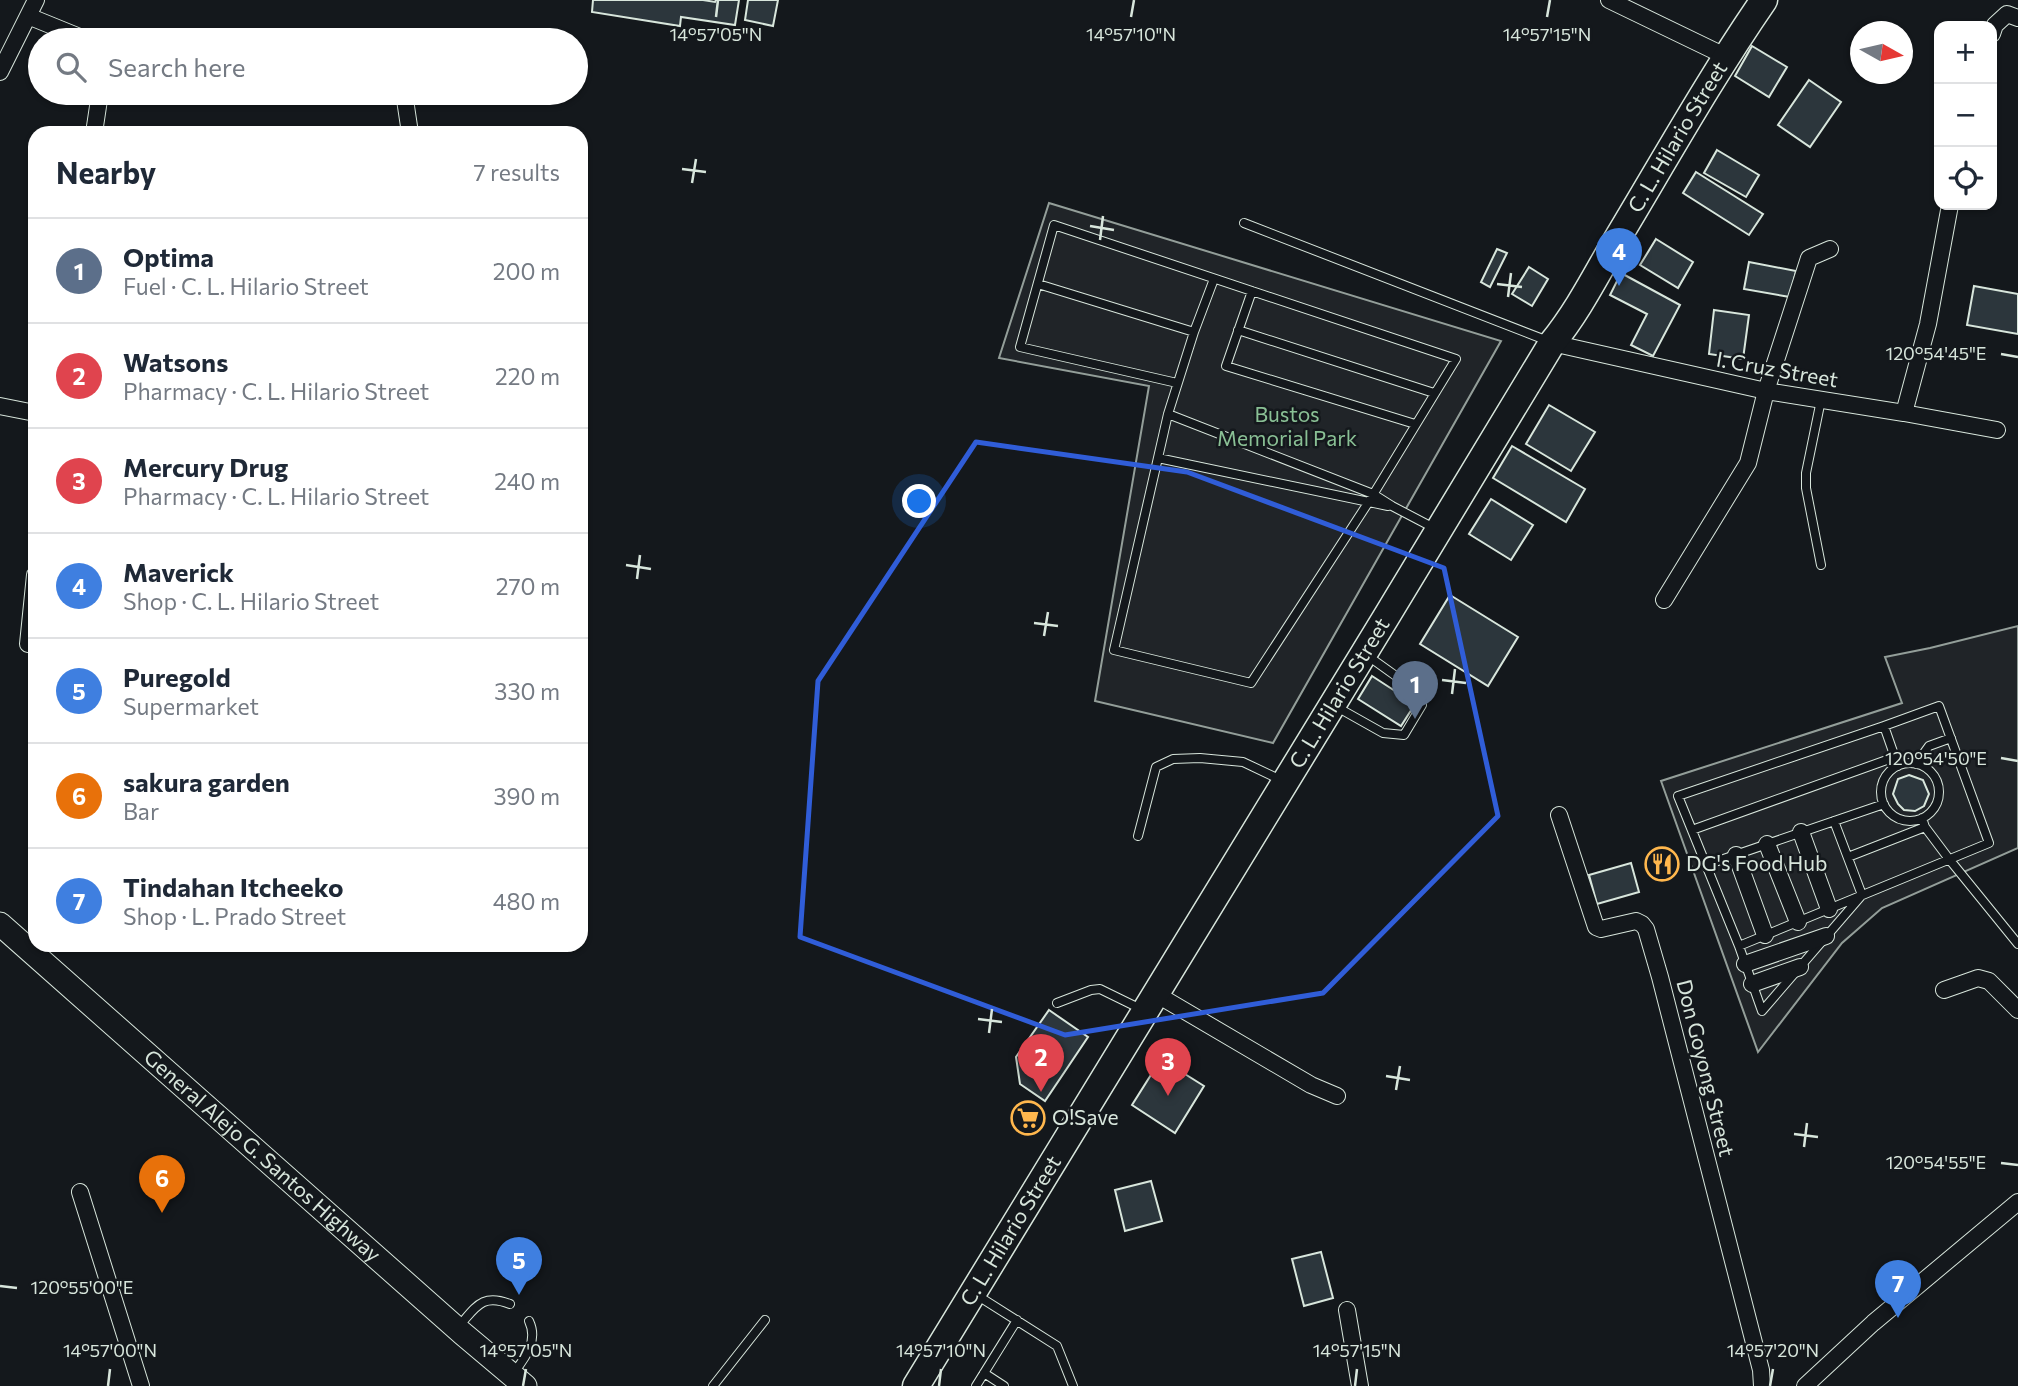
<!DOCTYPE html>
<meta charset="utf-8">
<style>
body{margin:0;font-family:Commissioner,sans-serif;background:#f6f6f7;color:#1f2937}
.controls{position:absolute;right:21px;top:21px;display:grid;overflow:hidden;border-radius:14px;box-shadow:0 2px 5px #0004}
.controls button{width:63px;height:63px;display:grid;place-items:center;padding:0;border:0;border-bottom:2px solid #e0e1e3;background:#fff;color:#1f2937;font:35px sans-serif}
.compass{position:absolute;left:1850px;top:21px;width:63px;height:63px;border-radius:50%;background:#fff;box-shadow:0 2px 5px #0004;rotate:98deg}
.you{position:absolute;left:920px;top:502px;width:24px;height:24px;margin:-18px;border:5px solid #fff;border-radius:50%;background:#1a73e8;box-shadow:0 0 0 10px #1a73e833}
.badge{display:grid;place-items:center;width:46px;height:46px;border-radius:50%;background:#b45309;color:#fff;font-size:23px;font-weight:700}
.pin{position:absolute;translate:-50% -58px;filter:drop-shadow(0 2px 4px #0008)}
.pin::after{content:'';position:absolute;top:37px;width:24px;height:21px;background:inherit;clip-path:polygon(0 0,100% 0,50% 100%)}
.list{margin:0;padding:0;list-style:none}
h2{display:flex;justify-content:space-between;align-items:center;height:91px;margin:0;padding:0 28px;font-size:30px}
h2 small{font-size:23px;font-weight:400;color:#747a83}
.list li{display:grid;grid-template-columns:46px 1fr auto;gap:21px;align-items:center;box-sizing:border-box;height:105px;padding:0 28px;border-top:2px solid #e0e1e3}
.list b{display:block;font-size:26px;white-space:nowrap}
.list p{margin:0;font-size:23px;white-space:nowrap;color:#747a83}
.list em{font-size:23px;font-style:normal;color:#747a83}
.icon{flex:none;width:38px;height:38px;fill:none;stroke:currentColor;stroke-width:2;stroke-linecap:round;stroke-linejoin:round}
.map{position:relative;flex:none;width:2018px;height:1386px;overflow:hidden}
.search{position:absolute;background:#fff;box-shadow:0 2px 5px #0004;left:28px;top:28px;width:560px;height:77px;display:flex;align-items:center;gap:18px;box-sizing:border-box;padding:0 24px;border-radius:38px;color:#747a83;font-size:26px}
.panel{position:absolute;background:#fff;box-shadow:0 2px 5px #0004;left:28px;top:126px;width:560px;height:826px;border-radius:21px}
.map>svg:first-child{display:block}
</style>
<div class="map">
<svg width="2018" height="1386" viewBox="0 0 2018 1386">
<rect width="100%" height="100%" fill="#14181c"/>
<path fill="#202428" stroke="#939e99" stroke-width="2" d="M1049,203L1501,341L1273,743L1095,701L1149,386L999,358Z
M2018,626V848L1882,908L1842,943L1758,1052L1661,781L1902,703L1885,657L1930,648Z"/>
<path fill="#2c363c" stroke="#d8e6dc" stroke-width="2" d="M593,0H703L715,2L716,0H739L735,25L681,17L680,26L592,12Z
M748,0H778L773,26L745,20Z
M1752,46L1787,67L1769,97L1735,76Z
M1809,80L1841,102L1810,147L1778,125Z
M1717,150L1759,175L1746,197L1704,173Z
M1696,172L1763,214L1749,235L1683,193Z
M1656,239L1693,262L1678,288L1640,265Z
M1497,249L1507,253L1490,287L1481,282Z
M1749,262L1796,271L1790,297L1744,289Z
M1529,267L1548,279L1532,306L1512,294Z
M1621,273L1680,305L1653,356L1631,345L1647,314L1610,295Z
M1974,286L2018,294V334L1967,325Z
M1714,310L1749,315L1743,359L1709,354Z
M1549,405L1595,432L1571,471L1526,444Z
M1512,446L1585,489L1566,522L1493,478Z
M1491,499L1533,525L1511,560L1469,534Z
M1450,595L1518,637L1488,686L1420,644Z
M1372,676L1415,704L1401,726L1358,699Z
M1909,775L1923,780L1929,794L1924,806L1915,811L1904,810L1898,804L1893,794L1898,779Z
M1631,863L1639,892L1597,904L1589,875Z
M1049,1010L1088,1037L1045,1101L1020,1084L1016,1057Z
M1161,1059L1204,1086L1175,1133L1132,1105Z
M1151,1181L1162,1221L1125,1231L1115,1190Z
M1321,1252L1333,1298L1304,1306L1292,1259Z"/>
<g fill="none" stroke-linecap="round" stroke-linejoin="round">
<defs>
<path id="service" d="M1244,223L1548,341
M1038,284L1194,332
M1252,291L1226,366L1415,424
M1238,330L1434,393
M1177,383L1020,347L1054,225L1456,359L1368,503L1251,683L1114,650L1168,414L1194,332L1214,279
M1168,414L1373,494L1392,506L1434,528
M1158,458L1388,506
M1821,565L1806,488V473L1821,400
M1335,706L1383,733L1404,735L1422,705L1414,689L1368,656
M1881 792a29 29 0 1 1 58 0a29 29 0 1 1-58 0Z
M1916,764L1929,746L1951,738
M1922,818L1925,827L1949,859L2018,944
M1834,821L1862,895L1762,1011L1739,946L1678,796L1884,726L1898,766
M1692,830L1895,757
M1138,836L1156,767L1173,759L1200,758L1243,762L1281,780
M1848,857L1925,827
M1706,865L1884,804
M1739,946L1989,843L1939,706L1884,726
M1057,1003L1091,990L1100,989L1143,1010
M975,1294L1057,1346L1073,1386
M459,1326C476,1307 482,1293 510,1304
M984,1373L1004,1386
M512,1375C524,1359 539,1342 529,1321
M713,1386L765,1320
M976,1386L1017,1320"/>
<path id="minor" d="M1609,0L1725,56
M28,16L87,40
M1992,34L1995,25L2007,14L2018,18
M0,72L36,0
M404,93L410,133
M94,133L100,93
M1552,343L1766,391L1904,413L1997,430
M0,406L35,413
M1904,413L1928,324L1950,205
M1664,600L1748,463L1766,391L1809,258L1830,249
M28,644L35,575
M1559,815L1596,927L1601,929L1636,921L1642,924L1646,929L1660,977L1761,1370L1762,1386
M1801,832L1829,909
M1767,844L1798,922
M1736,855L1765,935
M1745,964L1826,936
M1752,984L1800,967
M1944,990L1978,978L1989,981L2018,1010
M1156,994L1311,1085L1337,1096
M80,1192L141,1386
M1347,1310L1360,1386
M1805,1386L1873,1323L2018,1202"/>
<g id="secondary">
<path id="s1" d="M0,924L462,1333L525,1386"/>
</g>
<g id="primary">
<path id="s2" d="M916,1386C1128,1039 1342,692 1552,343C1580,309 1600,267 1623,229C1669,152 1713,74 1764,0"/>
</g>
</defs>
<use href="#service" stroke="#d8e6dc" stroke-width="10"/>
<use href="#minor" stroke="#d8e6dc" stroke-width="18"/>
<use href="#secondary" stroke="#d8e6dc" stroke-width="25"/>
<use href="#primary" stroke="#d8e6dc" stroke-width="29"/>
<use href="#service" stroke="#14181c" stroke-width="8"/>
<use href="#minor" stroke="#14181c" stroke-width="16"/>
<use href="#secondary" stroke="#14181c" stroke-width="23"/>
<use href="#primary" stroke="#14181c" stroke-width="26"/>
</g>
<path fill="none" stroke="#305dd8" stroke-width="5" stroke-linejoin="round" d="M976,442L1187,472L1444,568L1498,816L1323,993L1065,1035L800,937L818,681Z"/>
<path fill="none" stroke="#d8e6dc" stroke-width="2.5" d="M716,17L718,0M1131,17L1134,0M1547,17L1550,0M682,169L706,172M692,183L696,159M1090,226L1114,230M1100,240L1103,216M1497,284L1522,287M1508,297L1511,273M2001,354L2018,357M626,565L651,569M637,579L640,555M1034,623L1058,626M1044,636L1048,612M1442,680L1466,683M1452,694L1455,669M2001,758L2018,761M978,1019L1002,1022M989,1033L992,1009M1386,1076L1410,1080M1396,1090L1400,1066M1794,1134L1818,1137M1804,1147L1807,1123M2001,1163L2018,1165M0,1286L17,1288M108,1386L110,1369M523,1386L526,1369M939,1386L941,1369M1355,1386L1357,1369M1770,1386L1773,1369"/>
<defs>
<symbol id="restaurant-ring" viewBox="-11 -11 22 22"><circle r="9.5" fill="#14181c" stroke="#ffb74d" stroke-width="1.5"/><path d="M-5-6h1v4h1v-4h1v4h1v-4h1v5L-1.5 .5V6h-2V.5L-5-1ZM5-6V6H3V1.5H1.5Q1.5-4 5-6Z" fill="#ffb74d"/></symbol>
<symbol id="supermarket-ring" viewBox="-11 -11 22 22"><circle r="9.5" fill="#14181c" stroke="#ffb74d" stroke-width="1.5"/><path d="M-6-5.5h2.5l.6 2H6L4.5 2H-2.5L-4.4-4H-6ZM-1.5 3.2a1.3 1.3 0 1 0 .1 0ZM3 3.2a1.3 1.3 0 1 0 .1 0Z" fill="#ffb74d"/></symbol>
</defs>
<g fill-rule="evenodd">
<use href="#restaurant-ring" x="1643" y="845" width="38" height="38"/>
<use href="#supermarket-ring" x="1009" y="1099" width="38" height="38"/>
</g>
<g text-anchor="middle" stroke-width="5" stroke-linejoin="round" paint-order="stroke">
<g font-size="21" fill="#d8e6dc" stroke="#14181c">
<text dy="7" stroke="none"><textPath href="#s2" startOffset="1463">C. L. Hilario Street</textPath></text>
<text transform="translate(1777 370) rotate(10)" y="7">I. Cruz Street</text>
<text dy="7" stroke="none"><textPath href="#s2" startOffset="812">C. L. Hilario Street</textPath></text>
<text transform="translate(1705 1068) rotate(76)" y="7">Don Goyong Street</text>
<text dy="7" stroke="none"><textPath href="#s1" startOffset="350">General Alejo G. Santos Highway</textPath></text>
<text dy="7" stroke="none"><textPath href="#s2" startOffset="182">C. L. Hilario Street</textPath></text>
</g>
<g font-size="21" fill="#8ac095" stroke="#14181c">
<text x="1287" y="422">Bustos<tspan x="1287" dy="24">Memorial Park</tspan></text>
</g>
<g font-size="21" fill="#d8e6dc" stroke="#14181c" text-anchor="start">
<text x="1686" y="871">DG's Food Hub</text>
<text x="1052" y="1125">O!Save</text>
</g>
</g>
<g font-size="18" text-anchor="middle" fill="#d8e6dc" stroke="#14181c" stroke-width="5" stroke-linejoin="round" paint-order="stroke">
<text x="716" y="41">14°57'05"N</text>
<text x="1131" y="41">14°57'10"N</text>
<text x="1547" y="41">14°57'15"N</text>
<text x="1936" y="360">120°54'45"E</text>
<text x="1936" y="765">120°54'50"E</text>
<text x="1936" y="1169">120°54'55"E</text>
<text x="82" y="1294">120°55'00"E</text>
<text x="110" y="1357">14°57'00"N</text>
<text x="526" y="1357">14°57'05"N</text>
<text x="941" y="1357">14°57'10"N</text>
<text x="1357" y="1357">14°57'15"N</text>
<text x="1773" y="1357">14°57'20"N</text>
</g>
</svg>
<div class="controls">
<button>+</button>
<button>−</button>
<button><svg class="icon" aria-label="locate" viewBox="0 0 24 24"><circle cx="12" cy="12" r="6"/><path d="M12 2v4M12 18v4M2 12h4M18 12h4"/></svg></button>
</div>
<svg class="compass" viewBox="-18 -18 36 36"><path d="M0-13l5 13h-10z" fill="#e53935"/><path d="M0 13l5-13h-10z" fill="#747a83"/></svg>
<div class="you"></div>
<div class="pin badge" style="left:1415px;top:719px;background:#5c6f8a">1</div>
<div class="pin badge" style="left:1041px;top:1092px;background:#e0444e">2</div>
<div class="pin badge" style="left:1168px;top:1096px;background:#e0444e">3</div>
<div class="pin badge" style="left:1619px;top:286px;background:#3f7fe0">4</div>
<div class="pin badge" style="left:519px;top:1295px;background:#3f7fe0">5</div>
<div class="pin badge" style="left:162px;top:1213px;background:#e8710a">6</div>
<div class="pin badge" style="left:1898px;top:1318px;background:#3f7fe0">7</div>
<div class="search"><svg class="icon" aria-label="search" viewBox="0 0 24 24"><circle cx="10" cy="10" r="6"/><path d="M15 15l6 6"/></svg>Search here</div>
<section class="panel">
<h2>Nearby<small>7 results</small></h2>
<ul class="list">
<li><span class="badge" style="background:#5c6f8a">1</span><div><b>Optima</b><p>Fuel · C. L. Hilario Street</p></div><em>200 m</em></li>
<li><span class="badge" style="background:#e0444e">2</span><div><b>Watsons</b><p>Pharmacy · C. L. Hilario Street</p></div><em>220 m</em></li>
<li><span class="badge" style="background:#e0444e">3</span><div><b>Mercury Drug</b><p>Pharmacy · C. L. Hilario Street</p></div><em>240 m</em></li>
<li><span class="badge" style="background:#3f7fe0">4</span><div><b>Maverick</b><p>Shop · C. L. Hilario Street</p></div><em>270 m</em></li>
<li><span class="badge" style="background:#3f7fe0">5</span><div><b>Puregold</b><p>Supermarket</p></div><em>330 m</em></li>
<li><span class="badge" style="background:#e8710a">6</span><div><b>sakura garden</b><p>Bar</p></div><em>390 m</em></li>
<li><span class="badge" style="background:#3f7fe0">7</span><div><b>Tindahan Itcheeko</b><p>Shop · L. Prado Street</p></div><em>480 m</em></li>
</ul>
</section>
</div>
